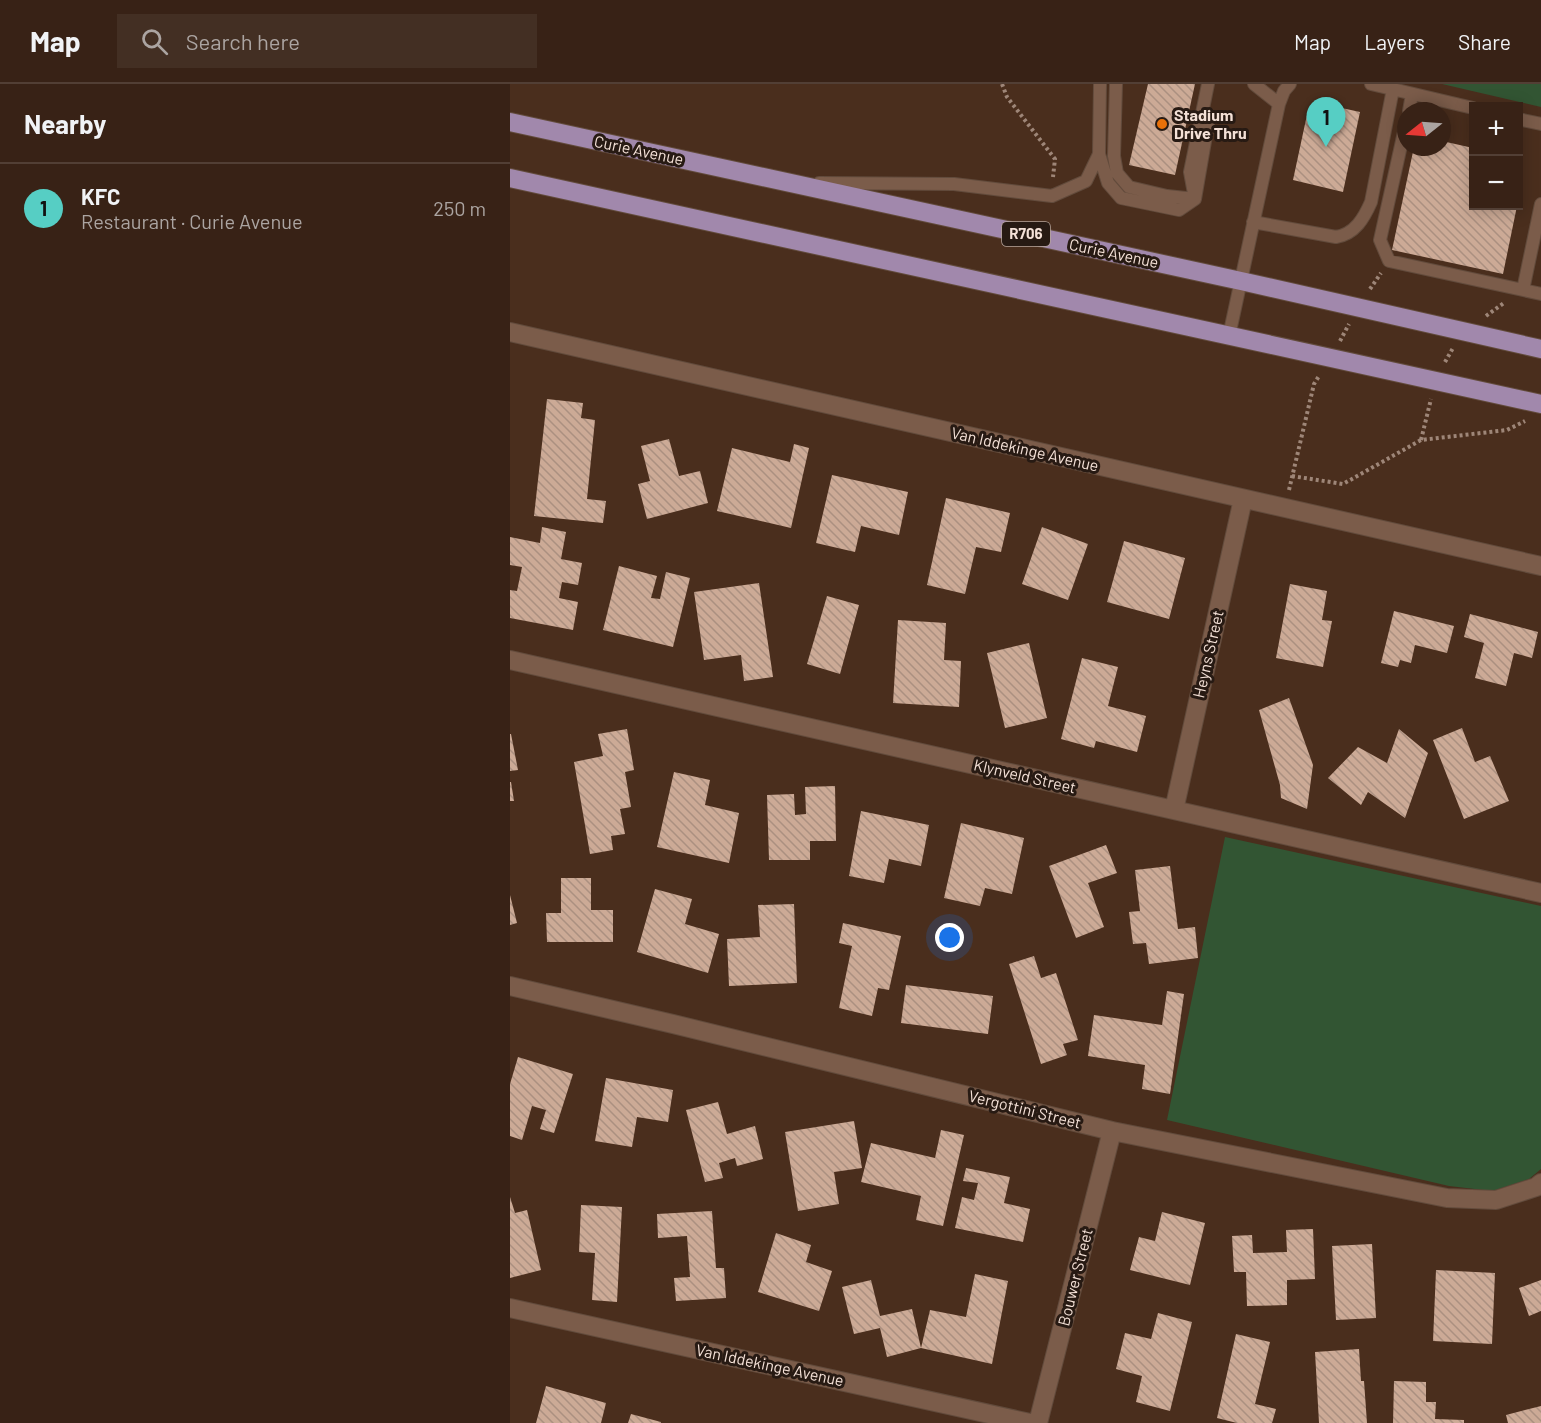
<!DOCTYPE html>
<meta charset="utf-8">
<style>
body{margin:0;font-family:Barlow,sans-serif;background:#432f23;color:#f1f3f6}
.controls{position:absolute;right:18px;top:18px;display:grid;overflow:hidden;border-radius:0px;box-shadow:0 3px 15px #0003}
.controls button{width:54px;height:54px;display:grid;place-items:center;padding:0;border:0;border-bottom:2px solid #523f35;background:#382216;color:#f1f3f6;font:30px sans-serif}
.compass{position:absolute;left:887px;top:18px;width:54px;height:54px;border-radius:50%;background:#382216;box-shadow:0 3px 15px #0003;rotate:253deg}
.you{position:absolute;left:440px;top:854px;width:21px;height:21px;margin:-15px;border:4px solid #fff;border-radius:50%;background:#1a73e8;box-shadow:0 0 0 9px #1a73e833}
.badge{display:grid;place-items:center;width:39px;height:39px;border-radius:50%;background:#56cec4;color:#111;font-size:20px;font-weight:700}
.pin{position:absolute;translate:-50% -50px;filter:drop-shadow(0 2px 3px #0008)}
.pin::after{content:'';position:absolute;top:32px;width:21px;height:18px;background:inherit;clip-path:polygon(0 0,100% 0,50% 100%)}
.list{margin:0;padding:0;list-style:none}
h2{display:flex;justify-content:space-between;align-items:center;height:78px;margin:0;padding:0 24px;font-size:26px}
h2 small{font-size:20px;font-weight:400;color:#aba4a1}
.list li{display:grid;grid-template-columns:39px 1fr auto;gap:18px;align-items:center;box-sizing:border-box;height:90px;padding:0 24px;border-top:2px solid #523f35}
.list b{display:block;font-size:22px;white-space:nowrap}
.list p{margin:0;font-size:20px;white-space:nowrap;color:#aba4a1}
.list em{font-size:20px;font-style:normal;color:#aba4a1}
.icon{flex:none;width:33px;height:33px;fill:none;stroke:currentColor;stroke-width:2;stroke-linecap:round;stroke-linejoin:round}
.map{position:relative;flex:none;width:1031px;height:1339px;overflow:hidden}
header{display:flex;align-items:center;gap:36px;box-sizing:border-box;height:84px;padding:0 30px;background:#382216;border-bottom:2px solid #523f35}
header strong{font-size:28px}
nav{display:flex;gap:33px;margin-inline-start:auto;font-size:21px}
.search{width:420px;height:54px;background:#432f23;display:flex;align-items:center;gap:15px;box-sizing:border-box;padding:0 21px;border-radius:0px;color:#aba4a1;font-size:22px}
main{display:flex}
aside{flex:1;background:#382216}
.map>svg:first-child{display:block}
</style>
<header>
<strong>Map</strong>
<div class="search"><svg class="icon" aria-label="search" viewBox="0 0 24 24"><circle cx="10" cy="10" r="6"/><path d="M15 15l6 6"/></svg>Search here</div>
<nav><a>Map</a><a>Layers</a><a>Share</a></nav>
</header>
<main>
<aside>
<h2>Nearby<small></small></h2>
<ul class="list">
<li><span class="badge">1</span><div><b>KFC</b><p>Restaurant · Curie Avenue</p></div><em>250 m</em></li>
</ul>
</aside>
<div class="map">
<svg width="1031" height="1339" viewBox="0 0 1031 1339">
<defs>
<pattern id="building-back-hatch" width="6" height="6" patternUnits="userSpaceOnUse" patternTransform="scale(1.5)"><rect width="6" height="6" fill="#ccaa96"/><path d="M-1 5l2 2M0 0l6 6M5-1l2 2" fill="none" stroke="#ab9080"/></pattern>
</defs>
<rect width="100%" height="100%" fill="#4a2e1d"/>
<path fill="#325533" d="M932,0H1031V23Z
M715,753L1031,822V1085L1019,1095L982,1107L939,1102L657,1036Z"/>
<path fill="url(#building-back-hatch)" d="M638,0H685L665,91L619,81Z
M809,19L850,28L833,108L783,96L798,26L807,29Z
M932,57L963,64V122H1007L993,190L882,166L904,63H932Z
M37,315L73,319L71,334L85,336L77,415L96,417L93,439L24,432Z
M159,355L169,392L190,387L198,419L137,435L128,400L140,397L131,362Z
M284,360L299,364L281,444L207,427L222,364L280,378Z
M322,391L398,408L389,451L351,442L345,468L306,459Z
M436,414L500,429L491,468L466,463L455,510L417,501Z
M32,443L56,448L51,475L72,479L68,501L52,498L49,514L68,518L63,546L0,534V506L7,507L12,483L0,481V453L30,459Z
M532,443L578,460L558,516L512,500Z
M614,457L675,474L659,535L597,518Z
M109,482L147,492L141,514L150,515L156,488L180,494L163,563L93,546Z
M249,499L263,593L234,597L231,571L194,576L184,508Z
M780,500L817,507L812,536L822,537L813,583L766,574Z
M317,512L349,521L330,590L297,580Z
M884,527L944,542L937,569L905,561L901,579L890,576L888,583L871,579Z
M960,530L1028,548L1022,574L1004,569L996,602L965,594L974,559L954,553Z
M388,536L436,539L434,576L451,577L449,623L383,619Z
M519,559L537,634L495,644L477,569Z
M572,574L608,583L598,622L636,632L627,668L586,657L584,664L551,655Z
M779,614L803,681L797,725L771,714L770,701L749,626Z
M952,644L965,678L980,672L999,717L954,735L923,656Z
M117,645L124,686L115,688L121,723L110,725L115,750L101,752L103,766L80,770L64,678L93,672L88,650Z
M889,645L918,669L895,734L858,708L851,721L818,694L848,663L877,679Z
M0,650H1L8,686L0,687Z
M164,688L200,696L195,721L229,729L219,779L147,763Z
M0,698H1L4,717H0Z
M325,702L326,757H300V776H259L257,711L284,710L285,731L296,730L295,703Z
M351,727L419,741L411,782L379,775L374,799L339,792Z
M451,739L514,754L502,810L475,804L470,822L434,814Z
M596,761L607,789L578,799L594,843L566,854L539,782Z
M660,782L668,845L685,843L688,874L639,880L636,859L623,860L619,828L630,827L625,786Z
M51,794H81V826H103V858H37L36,829H51Z
M145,805L182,815L175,840L209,850L198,889L127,868Z
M0,811L7,839L0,841Z
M284,820L287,899L219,902L217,855L250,853L248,821Z
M333,839L391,852L379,906L368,904L362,932L329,924L342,862L329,859Z
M524,872L531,894L546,889L568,956L553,960L557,971L531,980L499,880Z
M396,901L483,912L478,950L391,939Z
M657,907L674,910L660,1010L632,1005L635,981L578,972L584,931L652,941Z
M8,973L63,990L44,1049L30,1045L36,1026L22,1022L12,1056L0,1052V1000Z
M96,994L163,1006L158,1038L127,1033L122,1063L85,1057Z
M208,1018L217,1050L245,1042L253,1075L227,1082L225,1074L209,1079L213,1094L195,1098L176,1026Z
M344,1037L352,1084L324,1088L329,1120L288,1127L275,1048Z
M431,1046L454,1051L433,1142L406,1136L411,1112L351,1098L361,1059L425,1074Z
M456,1084L500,1093L494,1119L520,1125L513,1158L445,1144L452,1113L464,1116L468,1099L453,1097Z
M0,1113L5,1129L17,1126L31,1186L0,1194Z
M71,1121L112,1123L107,1218L82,1216L85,1169L69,1168Z
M202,1127L206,1184H214L216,1214L166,1217L164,1194L180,1193L177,1152L148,1154L147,1130Z
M652,1128L695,1139L680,1201L620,1186L629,1153L645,1157Z
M803,1145L805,1195L777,1196V1221L737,1222L736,1188H724L722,1152L742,1151L743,1169L777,1168L776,1146Z
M266,1149L301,1161L296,1178L322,1187L309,1227L248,1208Z
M862,1160L866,1234L826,1236L822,1162Z
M926,1186L985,1189L982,1260L923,1257Z
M465,1190L498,1197L482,1280L411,1264L420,1226L456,1233Z
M361,1196L370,1232L402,1225L411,1264L377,1273L370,1244L344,1250L332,1203Z
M1031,1196V1227L1019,1232L1009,1204Z
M648,1229L682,1238L660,1327L626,1318L632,1292L606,1285L615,1249L641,1255Z
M726,1250L760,1258L745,1320L766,1325L762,1339H727L707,1334Z
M849,1265L851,1297H854L857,1339H809L805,1268Z
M884,1297L916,1298V1318H926L925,1335L954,1336V1339H883Z
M36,1302L96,1319L91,1339H26Z
M1031,1322V1339H998L996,1331Z
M121,1330L151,1338V1339H118Z"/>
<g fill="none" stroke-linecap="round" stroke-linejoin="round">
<defs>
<path id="lane" d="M606,0L604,72L607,89L619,103L657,112L685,115L680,88L698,0
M744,0L769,20
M861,0L963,24
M899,27L902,10
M1008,35L1031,40
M896,39L870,156L879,177L1013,206
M589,70L598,99L611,114L669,126L685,115L698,40
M309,99L444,100L542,112L576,97L589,70L590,0
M1031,120L1013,206L1031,210
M743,138L826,153C845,150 854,134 861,118L883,5
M719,252L769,20L774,7L780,0"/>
<path id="street" d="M0,248L1031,482
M0,576L1031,809
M664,726L733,415
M0,902L163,940L602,1047L937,1114L986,1116L1026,1103L1031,1099
M0,1224L520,1339
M528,1339L602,1047"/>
<path id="primary" d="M0,38L731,197L1031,265
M0,94L1031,320"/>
</defs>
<use href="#lane" stroke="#624b3c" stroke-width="14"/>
<use href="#street" stroke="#624b3c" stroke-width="20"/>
<use href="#primary" stroke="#624b3c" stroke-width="20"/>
<path stroke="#9e8678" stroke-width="4" stroke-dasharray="3 3" stroke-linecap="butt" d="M492,0L497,13L545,75L543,93
M860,205L871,189
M976,232L994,219
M830,257L839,240
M935,278L943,264
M911,356L921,315
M782,392L833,400L911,356L997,346L1015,337
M779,406L804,300L809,292"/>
<use href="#lane" stroke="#7b5c4a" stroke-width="12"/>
<use href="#street" stroke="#7b5c4a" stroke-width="18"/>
<use href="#primary" stroke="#a188ac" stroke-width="18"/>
</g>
<circle fill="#e8710a" stroke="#271a13" stroke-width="2" cx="652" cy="40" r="6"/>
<g text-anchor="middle" stroke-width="6" stroke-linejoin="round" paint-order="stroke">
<rect fill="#271a13" stroke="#b6a59c" stroke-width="1.5" x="492" y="138" width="48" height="24" rx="4.5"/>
<g font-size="15" font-weight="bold" fill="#f4e1d7">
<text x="516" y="155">R706</text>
</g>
<g font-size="16" font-weight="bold" fill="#f4e1d7" stroke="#271a13" text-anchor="start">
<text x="664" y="37">Stadium<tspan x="664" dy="18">Drive Thru</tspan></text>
</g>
<g font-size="16" fill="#f4e1d7" stroke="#271a13">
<text transform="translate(129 66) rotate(12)" y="6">Curie Avenue</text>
<text transform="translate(604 169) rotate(12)" y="6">Curie Avenue</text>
<text transform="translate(515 365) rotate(13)" y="6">Van Iddekinge Avenue</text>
<text transform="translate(698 570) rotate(-77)" y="6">Heyns Street</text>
<text transform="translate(515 692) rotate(13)" y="6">Klynveld Street</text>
<text transform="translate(515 1025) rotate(14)" y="6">Vergottini Street</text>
<text transform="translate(565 1193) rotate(-76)" y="6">Bouwer Street</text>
<text transform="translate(260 1281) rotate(12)" y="6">Van Iddekinge Avenue</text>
</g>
</g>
</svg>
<div class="controls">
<button>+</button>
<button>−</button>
</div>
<svg class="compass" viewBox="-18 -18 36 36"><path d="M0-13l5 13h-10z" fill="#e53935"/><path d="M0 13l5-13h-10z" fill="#aba4a1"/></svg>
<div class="you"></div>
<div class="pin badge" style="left:816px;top:63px">1</div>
</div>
</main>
